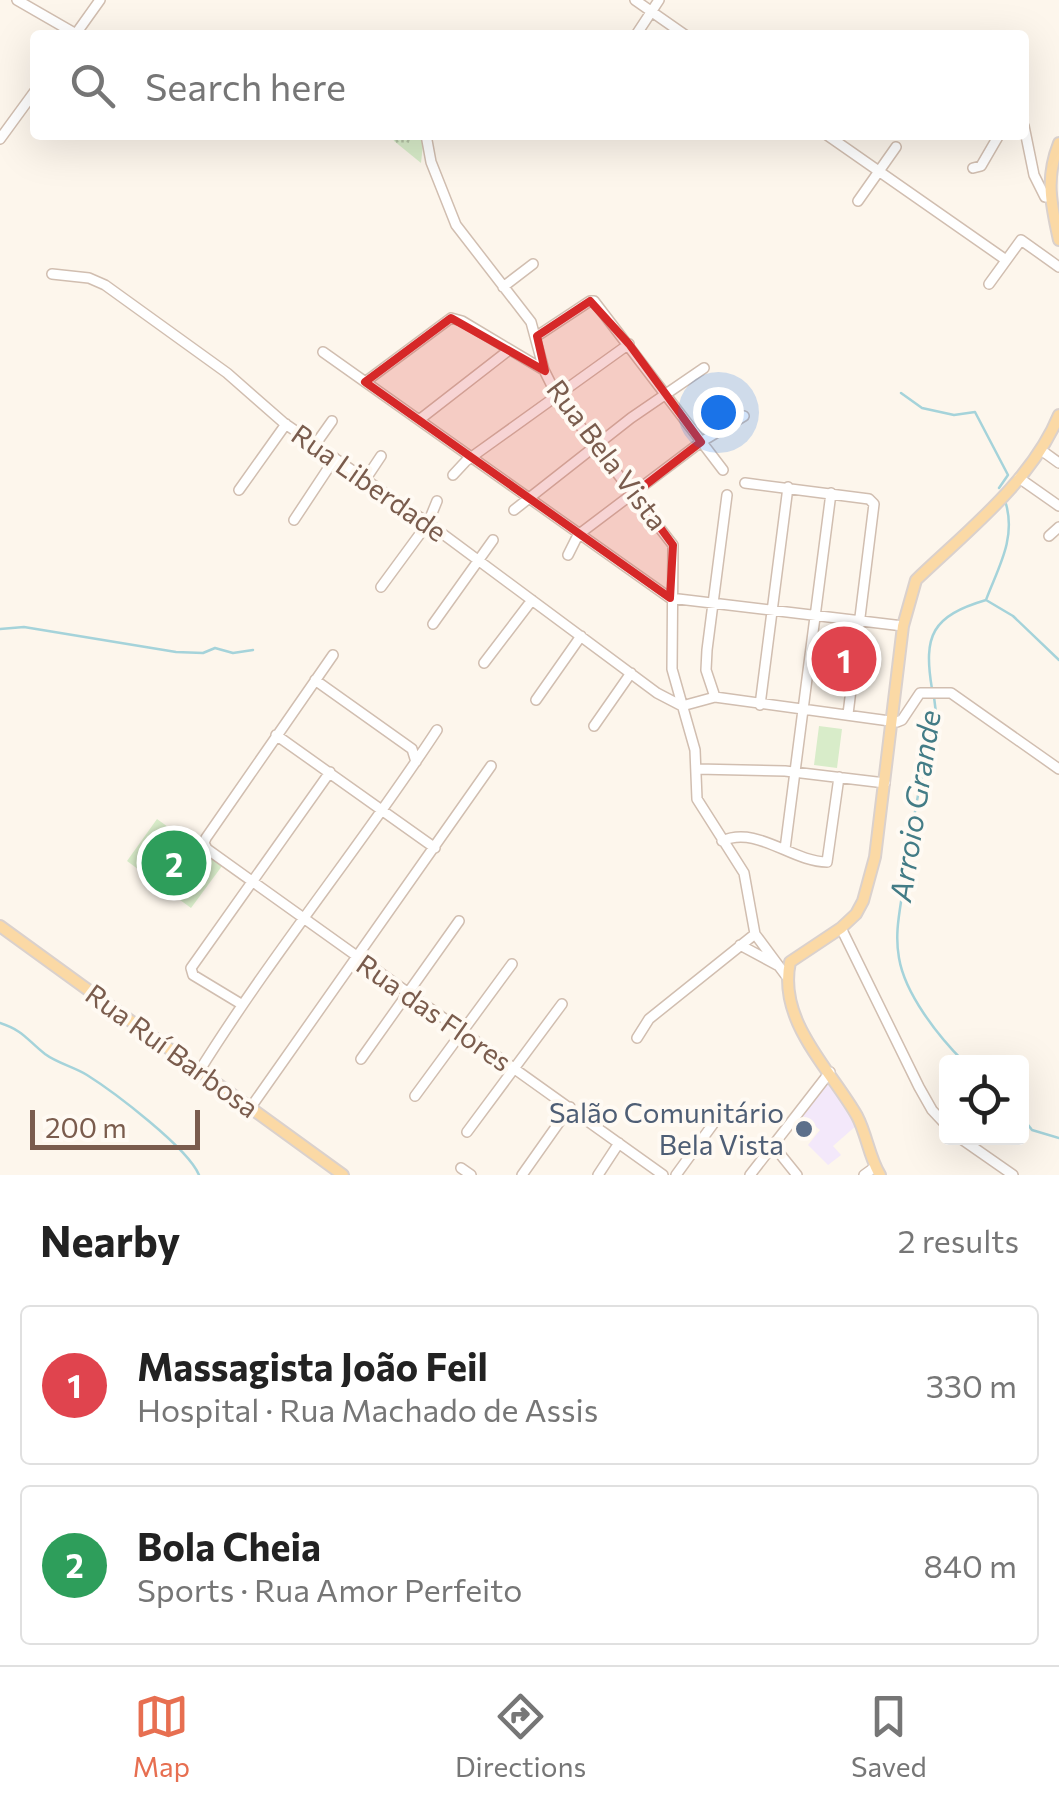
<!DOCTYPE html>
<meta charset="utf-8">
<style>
body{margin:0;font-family:Commissioner,sans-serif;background:#f6f6f6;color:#222}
.controls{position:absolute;right:30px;bottom:30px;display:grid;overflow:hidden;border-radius:10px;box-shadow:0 10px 40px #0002}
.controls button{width:90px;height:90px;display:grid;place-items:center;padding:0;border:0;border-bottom:2px solid #e0e0e0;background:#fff;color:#222;font:50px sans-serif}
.scale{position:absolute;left:30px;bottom:25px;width:170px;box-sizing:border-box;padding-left:10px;border:5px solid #7a5c4d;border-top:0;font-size:28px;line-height:35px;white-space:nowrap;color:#7a5c4d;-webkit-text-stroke:8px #fffaf3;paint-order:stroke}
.you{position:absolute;left:718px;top:412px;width:35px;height:35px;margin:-25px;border:8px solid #fff;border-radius:50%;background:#1a73e8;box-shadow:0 0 0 15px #1a73e833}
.badge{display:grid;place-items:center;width:65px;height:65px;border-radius:50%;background:#e76f51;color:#fff;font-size:32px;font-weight:700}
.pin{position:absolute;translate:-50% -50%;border:5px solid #fff;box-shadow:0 2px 10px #0006}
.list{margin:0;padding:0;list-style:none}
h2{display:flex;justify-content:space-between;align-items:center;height:130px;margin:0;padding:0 40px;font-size:42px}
h2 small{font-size:32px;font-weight:400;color:#767676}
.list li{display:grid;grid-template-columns:65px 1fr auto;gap:30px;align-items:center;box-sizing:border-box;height:160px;margin:0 20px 20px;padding:0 20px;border:2px solid #e0e0e0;border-radius:10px}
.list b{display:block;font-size:38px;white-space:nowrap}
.list p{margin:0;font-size:32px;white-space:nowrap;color:#767676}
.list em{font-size:32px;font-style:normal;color:#767676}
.icon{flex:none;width:55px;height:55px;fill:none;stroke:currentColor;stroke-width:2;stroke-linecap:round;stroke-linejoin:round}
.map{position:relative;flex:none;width:1059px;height:1175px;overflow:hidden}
.search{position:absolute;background:#fff;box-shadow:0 10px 40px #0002;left:30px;right:30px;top:30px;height:110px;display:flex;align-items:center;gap:25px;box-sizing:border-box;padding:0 35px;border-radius:10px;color:#767676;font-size:38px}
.sheet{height:490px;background:#fff}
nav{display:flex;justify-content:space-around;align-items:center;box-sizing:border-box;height:140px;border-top:2px solid #e0e0e0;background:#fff;font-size:28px;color:#767676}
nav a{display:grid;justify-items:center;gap:5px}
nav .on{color:#e76f51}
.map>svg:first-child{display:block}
</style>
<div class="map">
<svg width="1059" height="1175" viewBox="0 0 1059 1175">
<defs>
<pattern id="grass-tufts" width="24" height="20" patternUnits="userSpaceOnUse" patternTransform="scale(2.5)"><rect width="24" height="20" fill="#d8ecc9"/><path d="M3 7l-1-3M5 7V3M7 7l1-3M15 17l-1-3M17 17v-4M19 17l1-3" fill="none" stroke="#b4c2a5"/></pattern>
</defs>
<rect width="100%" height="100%" fill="#fdf6ec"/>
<path fill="#f3e8fa" d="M830,1079L858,1124L833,1146L841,1155L828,1165L808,1145L820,1130L799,1113Z"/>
<path fill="url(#grass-tufts)" d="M392,135H424L421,163L394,141Z"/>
<path fill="#d8ecc9" d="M819,726L842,729L837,768L814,765Z
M157,819L222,866L191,908L127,861Z"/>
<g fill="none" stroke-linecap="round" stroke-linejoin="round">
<path stroke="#a5d3da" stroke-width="2.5" d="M901,393L922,408L954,415L975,412L1008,475L999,488
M986,600C998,568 1016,539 1006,504
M0,629L24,627L176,652L203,653L215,648L233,653L253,650
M932,689C923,635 932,616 986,600L1013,616L1059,660
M934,697L936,713C922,768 912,824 904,881C901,907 894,931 899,958C905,994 938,1036 964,1062
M0,1023C24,1031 26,1039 45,1054C57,1063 74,1067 87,1075C114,1092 188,1148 199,1175
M1022,1117L1032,1130L1059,1138"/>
<defs>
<path id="minor" d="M17,0L76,34
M635,0L685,35
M75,35L100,0
M636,35L659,0
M1024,126L1034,175L1045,197H1049
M426,135L431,162L456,225L531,322L544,370L557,396L673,545L672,669L695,750L697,799L744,873L755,934L787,977
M827,135L1006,260
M0,139L35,91
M973,168L981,166L999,135
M858,201L896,147
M52,274L89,278L105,285L227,373L284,423L428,523L657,693L682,706L715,697L897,722L902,720L920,693H951L1059,769
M989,284L1021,240L1059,267
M503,287L533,264
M537,336L590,301H594L723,470
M323,352L670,598L903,626
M365,382L451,318L462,321L544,370
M419,420L509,350
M315,445L332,421
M1041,450L1059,463
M453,475L466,461L629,344
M1019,478L1059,506
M365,480L381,456
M745,483L869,499L874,504L848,714
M239,490L286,424
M514,510L631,418L704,368
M294,520L335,458
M1049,536L1059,527
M568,555L578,535L701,442L744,416
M381,587L428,523L437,501
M433,624L493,540
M333,655L206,838L204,843L207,849L663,1175
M484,663L532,600
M315,680L412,749L416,762
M715,697L706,670L707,650L727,495
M536,700L581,636
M760,705L788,487
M594,726L631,673
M276,735L435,848
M697,769L785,771L885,783
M722,841C757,825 792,862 827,862L839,777
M785,849L831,493
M841,928L919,1087L932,1110L946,1125
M740,945L777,965
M241,1004L193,975L191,968L330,772
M637,1038L649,1019L755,934
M361,1059L459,921
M198,1073C272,954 361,846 437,730
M415,1096L512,964
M251,1107L491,766
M467,1132L562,1004
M960,1138L1013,1175
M772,1144L797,1175
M461,1168L471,1175
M522,1175L570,1107
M598,1175L619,1143
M676,1175L716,1120
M750,1175L830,1072
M864,1175L875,1167"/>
<path id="major" d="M1059,143C1045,178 1051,204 1059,240
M0,926L343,1175
M880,1175C869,1157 867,1135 857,1116C831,1070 777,1021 790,962L841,928L856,914L863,901L875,857L903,626L916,580C967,531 1032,481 1059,415"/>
</defs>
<use href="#minor" stroke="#d1beb0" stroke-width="12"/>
<use href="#major" stroke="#dad1cd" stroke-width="14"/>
<use href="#minor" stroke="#fff" stroke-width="9"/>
<use href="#major" stroke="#fbd9a5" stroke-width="10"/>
</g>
<path fill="#d62828" fill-opacity="0.2" stroke="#d62828" stroke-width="8" stroke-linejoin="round" d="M590,301L629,344L701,442L635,493L673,545L670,598L365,382L451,318L545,371L537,336Z"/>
<circle fill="#5c6f8a" stroke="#fffaf3" stroke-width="4" cx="804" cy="1129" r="10"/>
<g text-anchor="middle" stroke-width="8" stroke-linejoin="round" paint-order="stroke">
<g font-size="28" fill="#7a5c4d" stroke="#fffaf3">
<text transform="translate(607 455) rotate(53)" y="10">Rua Bela Vista</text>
<text transform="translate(369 483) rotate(35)" y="10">Rua Liberdade</text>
<text transform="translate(434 1013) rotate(35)" y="10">Rua das Flores</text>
<text transform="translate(172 1051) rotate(36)" y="10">Rua Ruí Barbosa</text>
</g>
<g font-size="28" fill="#4e5e75" stroke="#fffaf3" text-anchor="end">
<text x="784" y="1123">Salão Comunitário<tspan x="784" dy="32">Bela Vista</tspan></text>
</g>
<g font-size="30" font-style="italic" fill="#437c86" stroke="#fffaf3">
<text transform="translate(916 806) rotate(-81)" y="10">Arroio Grande</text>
</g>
</g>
</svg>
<div class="controls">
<button><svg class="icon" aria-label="locate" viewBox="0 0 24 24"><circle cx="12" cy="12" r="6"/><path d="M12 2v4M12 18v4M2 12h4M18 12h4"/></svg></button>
</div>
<div class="scale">200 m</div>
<div class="you"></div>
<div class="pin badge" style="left:844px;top:659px;background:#e0444e">1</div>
<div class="pin badge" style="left:174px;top:863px;background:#2e9e5b">2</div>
<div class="search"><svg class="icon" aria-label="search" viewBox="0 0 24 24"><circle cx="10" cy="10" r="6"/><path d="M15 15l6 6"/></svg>Search here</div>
</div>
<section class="sheet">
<h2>Nearby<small>2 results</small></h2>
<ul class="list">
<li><span class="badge" style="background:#e0444e">1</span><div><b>Massagista João Feil</b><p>Hospital · Rua Machado de Assis</p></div><em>330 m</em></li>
<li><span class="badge" style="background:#2e9e5b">2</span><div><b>Bola Cheia</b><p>Sports · Rua Amor Perfeito</p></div><em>840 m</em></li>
</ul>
</section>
<nav>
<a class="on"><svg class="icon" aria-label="map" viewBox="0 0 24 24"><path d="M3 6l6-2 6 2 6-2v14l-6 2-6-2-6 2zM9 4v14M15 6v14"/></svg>Map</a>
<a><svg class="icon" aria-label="directions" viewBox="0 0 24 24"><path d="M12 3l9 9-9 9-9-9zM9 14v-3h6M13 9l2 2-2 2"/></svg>Directions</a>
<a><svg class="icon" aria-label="saved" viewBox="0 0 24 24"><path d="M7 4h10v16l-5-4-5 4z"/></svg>Saved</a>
</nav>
